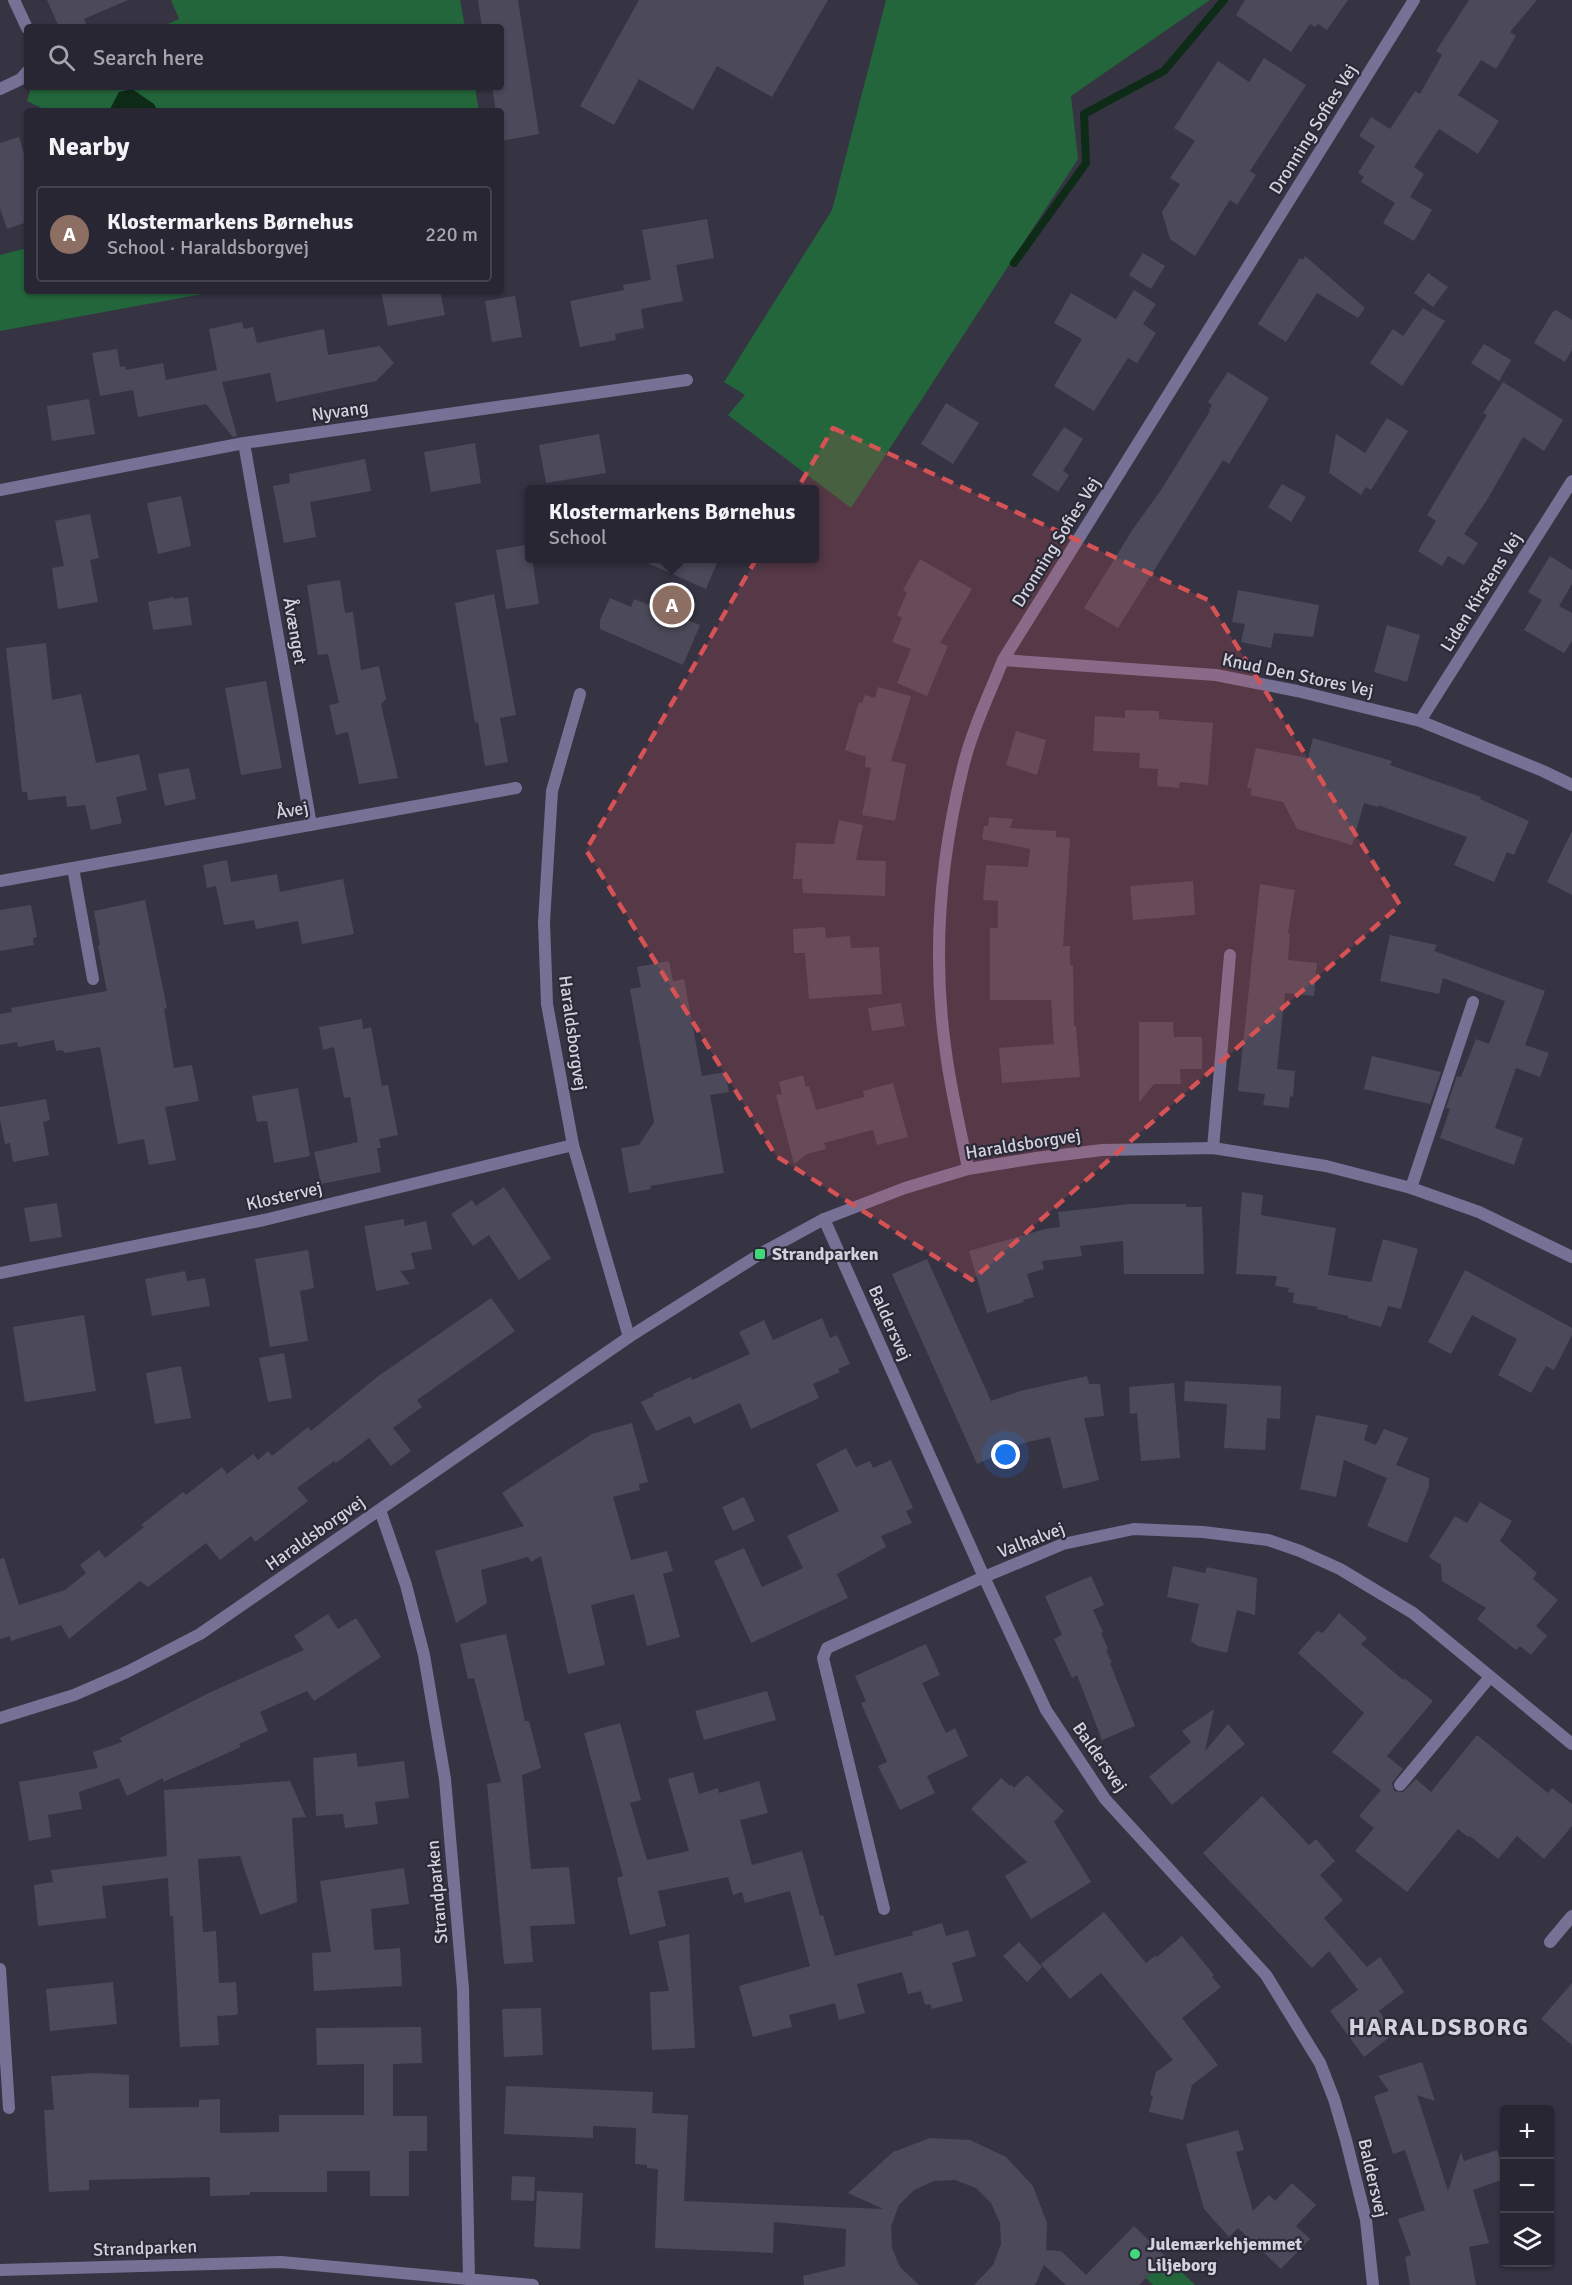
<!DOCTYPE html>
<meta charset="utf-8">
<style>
body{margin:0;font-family:Signika,sans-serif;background:#34323e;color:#f1f3f6}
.controls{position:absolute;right:18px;bottom:18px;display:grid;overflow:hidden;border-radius:6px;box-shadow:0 2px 4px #0004}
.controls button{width:54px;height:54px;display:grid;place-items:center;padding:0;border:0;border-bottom:2px solid #44434d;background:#282632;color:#f1f3f6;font:30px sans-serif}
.you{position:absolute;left:1006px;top:1455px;width:21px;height:21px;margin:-15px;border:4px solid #fff;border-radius:50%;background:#1a73e8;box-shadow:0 0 0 9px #1a73e833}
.badge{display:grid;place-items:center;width:39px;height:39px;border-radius:50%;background:#42d77b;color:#fff;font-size:20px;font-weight:700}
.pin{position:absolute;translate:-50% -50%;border:3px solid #fff;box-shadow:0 2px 6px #0006}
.popup{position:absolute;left:525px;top:485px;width:294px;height:78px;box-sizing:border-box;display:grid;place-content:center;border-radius:6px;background:#282632;filter:drop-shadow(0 2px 4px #0005);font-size:20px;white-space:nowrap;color:#a5a5ac}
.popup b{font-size:22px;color:#f1f3f6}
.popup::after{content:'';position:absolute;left:50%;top:100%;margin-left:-12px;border:12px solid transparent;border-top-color:#282632}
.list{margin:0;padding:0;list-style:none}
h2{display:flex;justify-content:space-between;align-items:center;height:78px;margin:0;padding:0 24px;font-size:26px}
h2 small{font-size:20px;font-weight:400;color:#a5a5ac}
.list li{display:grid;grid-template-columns:39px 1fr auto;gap:18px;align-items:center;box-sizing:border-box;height:96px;margin:0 12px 12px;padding:0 12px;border:2px solid #44434d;border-radius:6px}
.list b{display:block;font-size:22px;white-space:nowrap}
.list p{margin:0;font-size:20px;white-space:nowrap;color:#a5a5ac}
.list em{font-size:20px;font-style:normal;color:#a5a5ac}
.icon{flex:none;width:33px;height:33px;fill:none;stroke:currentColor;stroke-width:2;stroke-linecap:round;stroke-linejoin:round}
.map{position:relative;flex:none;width:1572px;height:2285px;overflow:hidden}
.search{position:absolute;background:#282632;box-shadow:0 2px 4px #0004;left:24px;top:24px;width:480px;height:66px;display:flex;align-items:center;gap:15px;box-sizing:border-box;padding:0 21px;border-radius:6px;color:#a5a5ac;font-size:22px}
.panel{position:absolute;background:#282632;box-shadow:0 2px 4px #0004;left:24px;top:108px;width:480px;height:186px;border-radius:6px}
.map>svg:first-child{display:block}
</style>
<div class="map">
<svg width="1572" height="2285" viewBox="0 0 1572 2285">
<rect width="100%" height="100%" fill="#363343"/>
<path fill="#23663b" d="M171,0H460L465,27H161L179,19Z
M886,0H1210L1071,96L1078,159L851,508L728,415L745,395L724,382L832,210Z
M31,87H475L479,111H48L27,101Z
M27,248V291H219L0,331V255Z
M1166,2257L1195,2285H1153L1146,2278Z"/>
<path fill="#0e2b17" d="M132,89L154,104L158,111H109L119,92Z"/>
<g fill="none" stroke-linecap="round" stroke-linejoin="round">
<path stroke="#0e2b17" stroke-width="8" d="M1014,263L1086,163L1084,114L1164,71L1224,0"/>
</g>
<path fill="#4c4a5a" d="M47,0H128L84,19L87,27H59Z
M478,0H518L539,134L501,141V111H496L492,87H501V27H482Z
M639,0H828L772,97L717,66L693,110L639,79L614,125L580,106Z
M1245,0H1348L1327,30L1318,24L1315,27L1310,24L1291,52L1236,15Z
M1469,0H1537L1510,32L1516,36L1496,69L1481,60L1458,95L1499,121L1478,154L1439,129L1414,167L1424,174L1410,197L1432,210L1414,241L1383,223L1395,203L1361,182L1364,177L1358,173L1375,146L1359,136L1371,117L1390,129L1415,91L1420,94L1442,55L1436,51Z
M1264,58L1306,85L1250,171L1256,175L1237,205L1230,200L1195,256L1170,239L1162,212L1180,184L1170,178L1195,141L1174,128L1218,61L1249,82Z
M19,137L27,163V222L7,229L0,208V143Z
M707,219L714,258L676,265L683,301L641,309L644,328L615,334L616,340L580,347L570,301L624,290L623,285L651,280L642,230Z
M1143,253L1165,266L1151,289L1129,275Z
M1305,256L1365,308L1358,318L1317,293L1286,342L1258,324L1300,258L1303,260Z
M1428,273L1448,287L1433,307L1414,293Z
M1134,290L1156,304L1143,324L1156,333L1137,363L1128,358L1094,411L1054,386L1082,339L1054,323L1071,293L1116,319Z
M381,291H440L445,315L388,326Z
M515,296L522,337L492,342L485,301Z
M1423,308L1445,321L1402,386L1370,363L1393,329L1403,336Z
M1556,310L1572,320V350L1565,362L1534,343L1552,313Z
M242,322L244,329L253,327L257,343L324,329L328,355L380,346L394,363L376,381L276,402L270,373L222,382L237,436L233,437L206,404L138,417L133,390L100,396L92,353L117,349L120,367L125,366L126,370L163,363L166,380L217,370L209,329Z
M1484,344L1511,360L1499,381L1471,363Z
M1228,372L1269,398L1229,464L1223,460L1118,628L1084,608L1133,529L1161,490L1210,411L1209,410L1212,405L1208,402Z
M1503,382L1563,420L1544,451L1523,437L1487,500L1464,534L1478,543L1464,565L1448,556L1442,566L1418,551L1436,521L1427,515L1487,415L1483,413Z
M89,399L95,434L52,441L47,406Z
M946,403L979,423L953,464L921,444Z
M1387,418L1408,431L1371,490L1366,487L1361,495L1329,473L1336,434L1365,453Z
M1064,427L1083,439L1063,471L1069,475L1058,492L1032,475Z
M599,434L606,473L546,483L539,445Z
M475,443L481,483L431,492L424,452Z
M365,459L371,491L310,502L316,537L284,543L273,486L290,483L289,474Z
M1282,484L1306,497L1291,522L1268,507Z
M181,496L191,546L158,554L147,503Z
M90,514L99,558L90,560L98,602L58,609L52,568L64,566L55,521Z
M530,544V558H532L539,604L506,609L496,550Z
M1550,556L1572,570V584L1559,606L1572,613V641L1564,653L1524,630L1542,600L1528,592Z
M636,558H719L706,589Z
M920,559L972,589L940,643L948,646L927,696L897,683L911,649L892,642L902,618L897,615L907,593L903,590Z
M340,580L345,613L353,612L361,670L379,666L386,699L381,704L398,778L359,784L348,732L336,735L329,705L339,703L328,654L318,655L307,585Z
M1238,590L1319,605L1313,637L1274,633L1271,648L1241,642L1245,624L1232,622Z
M494,594L516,715L500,718L508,762L485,766L478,722L475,723L455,603Z
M174,597V599L188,597L192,625L153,630L148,602Z
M610,598L631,607L634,599L700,625L683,665L600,629V620Z
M1387,625L1420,635L1407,682L1374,672Z
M46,643L52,700L81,694L96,763L139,754L147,790L116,797L122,823L91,830L85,805L67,807L66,796L28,800L27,792H22L6,648Z
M266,681L282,768L241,775L225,688Z
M878,687L911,696L891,761L906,764L895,821L862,815L871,768L865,767L866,757L845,750L859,702L862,703L865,695L875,698Z
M1125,710L1159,711V719L1213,723L1208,785L1180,782L1179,788L1157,786L1158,769L1139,768L1140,753L1093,751L1095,716L1125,718Z
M1016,731L1046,740L1037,775L1006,765Z
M1313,738L1392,761L1390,765L1481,797L1480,799L1529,821L1514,855L1507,852L1494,882L1454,865L1467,837L1378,805V807L1364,803L1352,845L1297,829L1283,802L1250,795L1252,789L1247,788L1256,748L1308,758Z
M189,768L196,799L165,806L158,774Z
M989,817L1013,819L1010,828L1056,831V837L1070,838L1063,946H1070V965L1073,966L1074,1026H1076L1080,1077L1002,1083L999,1048L1054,1044L1051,1000H990V928H998V901L983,900L986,865L1028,867L1030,849L982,839L984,826H988Z
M839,820L863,825L856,860L886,861L885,896L803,893L802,879H793L796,843L834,844Z
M1572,831V895L1547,882Z
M227,860L231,882L277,874L280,892L343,879L354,934L302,944L298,921L256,929L254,920L224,925L216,886L207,888L203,865Z
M1193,881L1195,915L1133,920L1130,886Z
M1260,884L1295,890L1288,933H1290L1288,960L1317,963L1314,996L1285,993L1277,1069L1295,1071L1293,1097L1290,1096L1289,1108L1263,1105L1265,1094L1238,1091Z
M145,900L167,1008L164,1009L174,1068L192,1065L199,1101L165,1107L176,1160L149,1165L144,1139L118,1144L100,1047L65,1053L62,1050L56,1051L54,1040L18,1047L17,1042L0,1045V1014L12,1012L11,1008L107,991L98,946L100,945L94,911Z
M31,905L37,937L33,938L34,945L0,951V910Z
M825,927L826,938L850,936L851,948L879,947L882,994L809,999L805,953H794L793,929Z
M1390,935L1437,945L1434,951L1545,991L1525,1045L1549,1053L1540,1077L1516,1068L1495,1128L1523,1138L1514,1165L1440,1138L1450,1109L1446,1108L1457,1076L1461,1077L1476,1039L1489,1044L1505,1001L1443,978L1439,994L1380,981Z
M669,961L673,981L684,979L702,1076L725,1072L729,1092L710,1095L724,1173L650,1186L651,1189L629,1193L621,1148L639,1145L654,1122L630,989L641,987L637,967Z
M901,1003L905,1026L872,1031L868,1008Z
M362,1019L363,1029L371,1027L382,1086L388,1085L398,1135L379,1139L381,1148H377L381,1172L321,1184L314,1152L358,1142L350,1097L344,1098L334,1047L323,1050L319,1027Z
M1139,1022H1173L1174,1037H1202V1069H1180L1181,1084H1154L1139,1102Z
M1372,1056L1441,1072L1430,1104L1364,1089Z
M803,1075L806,1087L809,1086L816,1110L864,1097L863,1091L893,1083L908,1137L877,1145L873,1130L824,1143L826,1149L807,1154L794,1164L776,1095L782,1094L779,1082Z
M298,1088L310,1156L274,1163L267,1121L257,1122L252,1096Z
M46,1099L50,1120L43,1122L49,1155L13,1162L10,1143L5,1144L0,1120V1107Z
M504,1187L551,1258L519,1280L489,1235L473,1246L451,1214L472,1200L476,1206Z
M1242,1192L1263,1195L1261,1215L1336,1228L1328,1275L1371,1282L1383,1239L1418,1249L1401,1309L1388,1306L1381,1327L1348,1318V1316L1317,1309L1318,1307L1293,1303L1294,1293L1288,1292L1289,1288L1275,1286L1277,1276L1236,1274Z
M57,1203L62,1237L30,1242L24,1208Z
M1130,1204H1186V1207H1202L1204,1274H1124L1123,1241L1080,1246L1082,1256L1042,1261L1044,1269L1027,1274L1034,1297L1023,1300L1024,1302L987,1313L969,1251L1045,1229L1060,1227L1058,1212Z
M404,1219V1226L426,1221L432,1249L411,1253L415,1269L400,1271L410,1284L376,1291L364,1224L365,1226Z
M308,1250L314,1288L300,1291L308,1341L270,1347L255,1259Z
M927,1259L991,1401L1020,1391L1087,1376L1089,1384H1100L1104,1416L1084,1418L1099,1480L1063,1489L1050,1437L1024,1443L977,1464L892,1274Z
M1465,1270L1572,1328V1335L1554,1370L1546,1366L1531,1393L1498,1375L1517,1339L1472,1315L1451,1354L1428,1342Z
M185,1271L187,1281L205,1278L210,1306L152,1316L145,1279Z
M491,1298L515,1331L417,1400L422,1407L393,1428L411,1451L391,1466L369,1438L336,1463L334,1461L297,1488L308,1501L255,1542L251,1536L220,1560L206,1543L148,1587L140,1581L69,1639L61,1625L11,1641L10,1636L0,1639V1559L4,1558L19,1605L65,1590L86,1573L80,1565L99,1550L105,1558L144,1527L141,1525L183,1492L186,1495L222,1467L227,1474L253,1454L258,1460L268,1451L272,1456L308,1427L311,1431L377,1377Z
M84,1315L96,1391L25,1402L13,1327Z
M822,1318L830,1338L837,1335L850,1364L838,1369L840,1372L813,1384L819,1398L751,1429L740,1403L694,1424L690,1416L656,1431L641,1402L654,1396L653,1394L691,1377L692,1380L750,1354L739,1332L764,1320L773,1340Z
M284,1353L292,1398L268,1402L259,1358Z
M181,1366L191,1418L155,1424L146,1373Z
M1185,1381L1281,1386L1280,1419L1267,1418L1265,1450L1224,1448L1227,1404L1184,1401Z
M1174,1383L1180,1458L1141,1461L1137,1413L1130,1414L1129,1387Z
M1316,1415L1368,1425L1364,1440L1376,1445L1384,1429L1408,1438L1396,1465L1429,1478V1487L1407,1543L1367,1526L1387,1478L1344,1460L1336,1497L1300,1489Z
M632,1423L648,1482L639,1484L640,1490L613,1497L631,1560L667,1551L673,1571L663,1574L680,1637L647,1646L634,1594L591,1605L605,1665L568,1674L541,1556L531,1562L528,1557L481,1570L487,1603L456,1623L435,1551L524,1526L502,1493L592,1434Z
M846,1448L856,1467L870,1461L873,1468L891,1460L913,1508L906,1511L912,1523L881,1536L886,1547L837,1574L848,1598L751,1643L714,1561L744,1548L762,1587L803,1568L787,1536L839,1511L816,1464Z
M744,1497L755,1521L733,1531L722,1507Z
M1480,1502L1512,1521L1500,1541L1537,1573L1533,1579L1558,1600L1536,1626L1547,1636L1531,1655L1520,1646L1516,1650L1477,1619L1486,1608L1442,1581L1441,1565L1429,1557L1455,1516L1467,1523Z
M1173,1566L1205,1573L1207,1567L1257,1578L1255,1615L1237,1610L1227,1653L1198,1646L1191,1641L1199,1604L1167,1597Z
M1091,1576L1104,1605L1093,1610L1103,1632L1101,1633L1108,1649L1106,1650L1112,1663H1110L1135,1726L1102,1740L1077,1675L1072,1678L1054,1639L1062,1635L1045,1596Z
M1339,1613L1367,1638L1361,1644L1403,1680L1404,1678L1433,1701L1387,1756L1403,1769L1392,1783L1394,1791L1403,1792L1416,1779L1431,1792L1477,1735L1548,1793L1552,1788L1572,1804V1826L1544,1859L1517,1836L1498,1859L1470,1836L1468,1837L1458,1829L1407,1892L1355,1851L1374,1828L1359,1816L1381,1790L1332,1752L1364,1713L1298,1653L1317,1631L1323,1633Z
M328,1614L338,1629L356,1618L381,1657L314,1701L307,1691L260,1712L268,1731L239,1744L241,1747L163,1782V1778L127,1796L119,1778L79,1792L82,1809L48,1815L51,1837L29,1841L19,1782L98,1768L93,1752L122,1742L120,1738L211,1692L304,1650L294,1636Z
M506,1634L525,1721H529L541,1768L522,1775L531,1869L569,1867L575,1924L530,1926L533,1962L504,1964L487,1784L501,1782L474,1678L468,1679L460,1644Z
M926,1644L940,1675L922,1683L946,1733L955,1728L968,1756L927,1776L935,1793L900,1810L878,1766L887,1762L861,1703L866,1701L855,1676Z
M767,1691L776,1720L704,1740L695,1711Z
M1214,1709L1205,1751L1228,1724L1245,1744L1172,1805L1149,1777L1191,1742L1182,1731Z
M620,1723L641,1800L630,1803L647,1860L689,1851L668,1779L693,1772L699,1794L718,1788L719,1793L759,1781L768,1813L740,1820L752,1865L802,1851L820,1916L823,1915L835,1956L913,1935L912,1932L942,1923L946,1936L968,1930L976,1956L952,1963L963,2001L932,2009L930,2004L925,2005L921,1991L908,1994L902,1972L857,1984L865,2013L839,2020L835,2003L789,2015L792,2027L753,2037L739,1986L810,1966L790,1891L745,1903L742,1892L733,1895L728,1877L658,1891L666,1926L630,1935L617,1878L623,1876L584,1733Z
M356,1753L358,1767L404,1761L409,1798L375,1802L378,1824L345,1828L343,1814L316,1816L313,1758Z
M1027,1775L1064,1811L1054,1822L1091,1882L1031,1919L1005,1876L1027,1862L971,1809L1001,1778L1010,1786L1011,1784L1014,1788Z
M290,1781L306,1817L292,1818L297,1902L260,1915L240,1856L198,1859L203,1932L216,1931L219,1983L236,1982L238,2013L236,2015L217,2016L219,2045L180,2047L173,1916H170L168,1878L102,1886L106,1918L38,1926L34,1885L53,1882L51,1870L167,1856L164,1790Z
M1262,1796L1309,1845L1316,1839L1335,1861L1320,1875L1343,1900L1324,1918L1367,1967L1380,1957L1404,1992L1379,2011L1395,2033L1364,2057L1330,2011L1358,1990L1329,1951L1312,1968L1203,1853Z
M404,1868L409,1904L371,1909L374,1950L400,1948L402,1986L314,1991L312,1953L331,1952L320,1881Z
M1104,1912L1146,1963L1155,1956L1157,1957L1182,1936L1214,1975L1212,1977L1221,1987L1182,2018L1218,2065L1192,2085L1183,2120L1149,2112L1153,2096L1150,2095L1156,2072L1173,2060L1101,1973L1070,1999L1041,1964Z
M689,1934L695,2048L652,2050L650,1992L669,1991L658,1941Z
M1019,1942L1042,1967L1027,1982L1003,1956Z
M113,1982L117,2024L50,2031L46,1989Z
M1572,1983V2045L1541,2019Z
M541,2008L543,2055L504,2057L502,2009Z
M421,2027L422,2063L393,2064V2116H427V2151H409V2196H370V2171H327V2192H250V2195L210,2196V2177L89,2180V2190L49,2192L44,2110H54L51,2076L95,2073L129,2075V2108L199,2107V2100L220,2099V2133L279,2132V2115H364V2064L317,2065L316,2028Z
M1422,2062L1435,2101L1417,2095L1448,2191L1461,2152L1464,2161L1497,2150L1504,2173V2179L1473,2190L1489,2243L1469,2247L1476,2285H1410L1405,2257L1411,2255L1398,2219L1425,2210L1405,2150L1393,2154L1374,2096L1389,2091L1378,2076Z
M506,2086L653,2092L652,2113L688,2115L684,2201L883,2209L848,2193L893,2152L930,2138L970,2140L1006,2157L1033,2186L1047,2223L1046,2250L1061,2251L1086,2275L1134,2226L1166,2257L1139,2285H1066L1044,2265L1035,2285H974L993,2265L1001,2244L1000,2223L991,2203L976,2188L955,2180L934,2181L914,2190L899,2205L891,2226L892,2248L900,2267L919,2285H804L803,2276L845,2266L846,2229L774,2222L773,2253L655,2248L658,2169L647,2168V2165L635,2164L636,2128L593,2126V2138L504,2134Z
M1238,2130L1244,2150L1236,2152L1253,2211L1269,2195L1275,2201L1292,2183L1316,2205L1296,2226L1310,2239L1281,2269L1238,2228L1229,2237L1204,2209L1186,2144Z
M512,2176L535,2177L534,2201L511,2200Z
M537,2191L583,2193L580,2249L534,2247Z"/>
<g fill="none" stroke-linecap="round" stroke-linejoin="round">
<path stroke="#777196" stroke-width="12" d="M14,0L27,28
M0,89L21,79L27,72
M244,443L311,825
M0,490L244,443L687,380
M1003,660L1216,675L1297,691L1420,721L1543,771L1572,785
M580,694L552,791L544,922L547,1004L573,1145L629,1337
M1420,721L1572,481
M73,868L93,979
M0,881L516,788
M1213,1148L1230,955
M968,1169C961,1131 951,1092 946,1053C932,958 940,860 963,767C972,730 989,695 1003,660L1414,0
M1411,1188L1473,1002
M824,1219L984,1577L1046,1710L1105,1799L1266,1975L1320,2063L1334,2099L1346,2140L1366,2220L1373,2285
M0,1273L264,1220L573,1145
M380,1510L406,1585L424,1655L445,1779L463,1989L469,2279
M1400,1785L1490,1677
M884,1909L823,1658L827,1648L984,1577L1063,1544L1134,1529L1203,1532L1268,1540L1300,1551L1340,1569L1413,1613L1572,1744
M1550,1942L1572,1916
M0,1969L9,2108
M0,2270L281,2262L533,2285"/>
<path stroke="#777196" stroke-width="12" d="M0,1718L74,1695L127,1672L200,1634L629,1337L760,1254L824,1219L905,1188L968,1169L1036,1158L1102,1150L1213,1148L1326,1166L1411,1188L1479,1212L1572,1257"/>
</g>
<path fill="#d55255" fill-opacity="0.2" stroke="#d55255" stroke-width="4.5" stroke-dasharray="12 8" stroke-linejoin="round" d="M833,428L1208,600L1400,905L972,1280L776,1156L586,850Z"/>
<g fill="#42d77b" stroke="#2c2938" stroke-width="2">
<rect x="754" y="1248" width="12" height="12" rx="3"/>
<circle cx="1135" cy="2254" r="6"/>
</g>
<g text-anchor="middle" stroke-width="4.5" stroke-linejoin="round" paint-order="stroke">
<g font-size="18" fill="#d3d2dc" stroke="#2c2938">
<text transform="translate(1313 129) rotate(-58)" y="6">Dronning Sofies Vej</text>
<text transform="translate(340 411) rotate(-8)" y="6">Nyvang</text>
<text transform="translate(1056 542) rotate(-58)" y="6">Dronning Sofies Vej</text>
<text transform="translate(1481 592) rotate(-58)" y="6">Liden Kirstens Vej</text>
<text transform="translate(295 631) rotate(80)" y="6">Åvænget</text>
<text transform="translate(1298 675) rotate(12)" y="6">Knud Den Stores Vej</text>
<text transform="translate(292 810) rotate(-10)" y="6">Åvej</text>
<text transform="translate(573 1033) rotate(82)" y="6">Haraldsborgvej</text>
<text transform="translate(1023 1144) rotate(-9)" y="6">Haraldsborgvej</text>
<text transform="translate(284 1196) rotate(-13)" y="6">Klostervej</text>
<text transform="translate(890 1323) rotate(66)" y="6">Baldersvej</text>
<text transform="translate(315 1533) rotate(-35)" y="6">Haraldsborgvej</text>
<text transform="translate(1031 1540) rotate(-21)" y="6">Valhalvej</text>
<text transform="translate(1100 1757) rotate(55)" y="6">Baldersvej</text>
<text transform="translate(437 1892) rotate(-95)" y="6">Strandparken</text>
<text transform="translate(1373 2178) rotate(77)" y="6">Baldersvej</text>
<text transform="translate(145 2248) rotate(-2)" y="6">Strandparken</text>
</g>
<g font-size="18" font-weight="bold" fill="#d3d2dc" stroke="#2c2938" text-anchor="start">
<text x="772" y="1260">Strandparken</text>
<text x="1147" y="2250">Julemærkehjemmet<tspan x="1147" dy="21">Liljeborg</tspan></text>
</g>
<g font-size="24" font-weight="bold" letter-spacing="1.5" fill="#d3d2dc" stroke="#2c2938">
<text x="1439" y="2035">HARALDSBORG</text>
</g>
</g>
</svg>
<div class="controls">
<button>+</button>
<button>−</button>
<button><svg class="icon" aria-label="layers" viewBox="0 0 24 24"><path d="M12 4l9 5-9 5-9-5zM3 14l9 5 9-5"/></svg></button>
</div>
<div class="you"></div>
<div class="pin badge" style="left:672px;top:605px;background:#8d6e63">A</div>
<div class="popup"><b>Klostermarkens Børnehus</b>School</div>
<div class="search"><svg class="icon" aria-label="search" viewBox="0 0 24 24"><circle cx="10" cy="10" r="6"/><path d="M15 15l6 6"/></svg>Search here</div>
<section class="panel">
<h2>Nearby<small></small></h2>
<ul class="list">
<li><span class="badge" style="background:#8d6e63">A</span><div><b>Klostermarkens Børnehus</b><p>School · Haraldsborgvej</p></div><em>220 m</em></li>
</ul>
</section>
</div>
